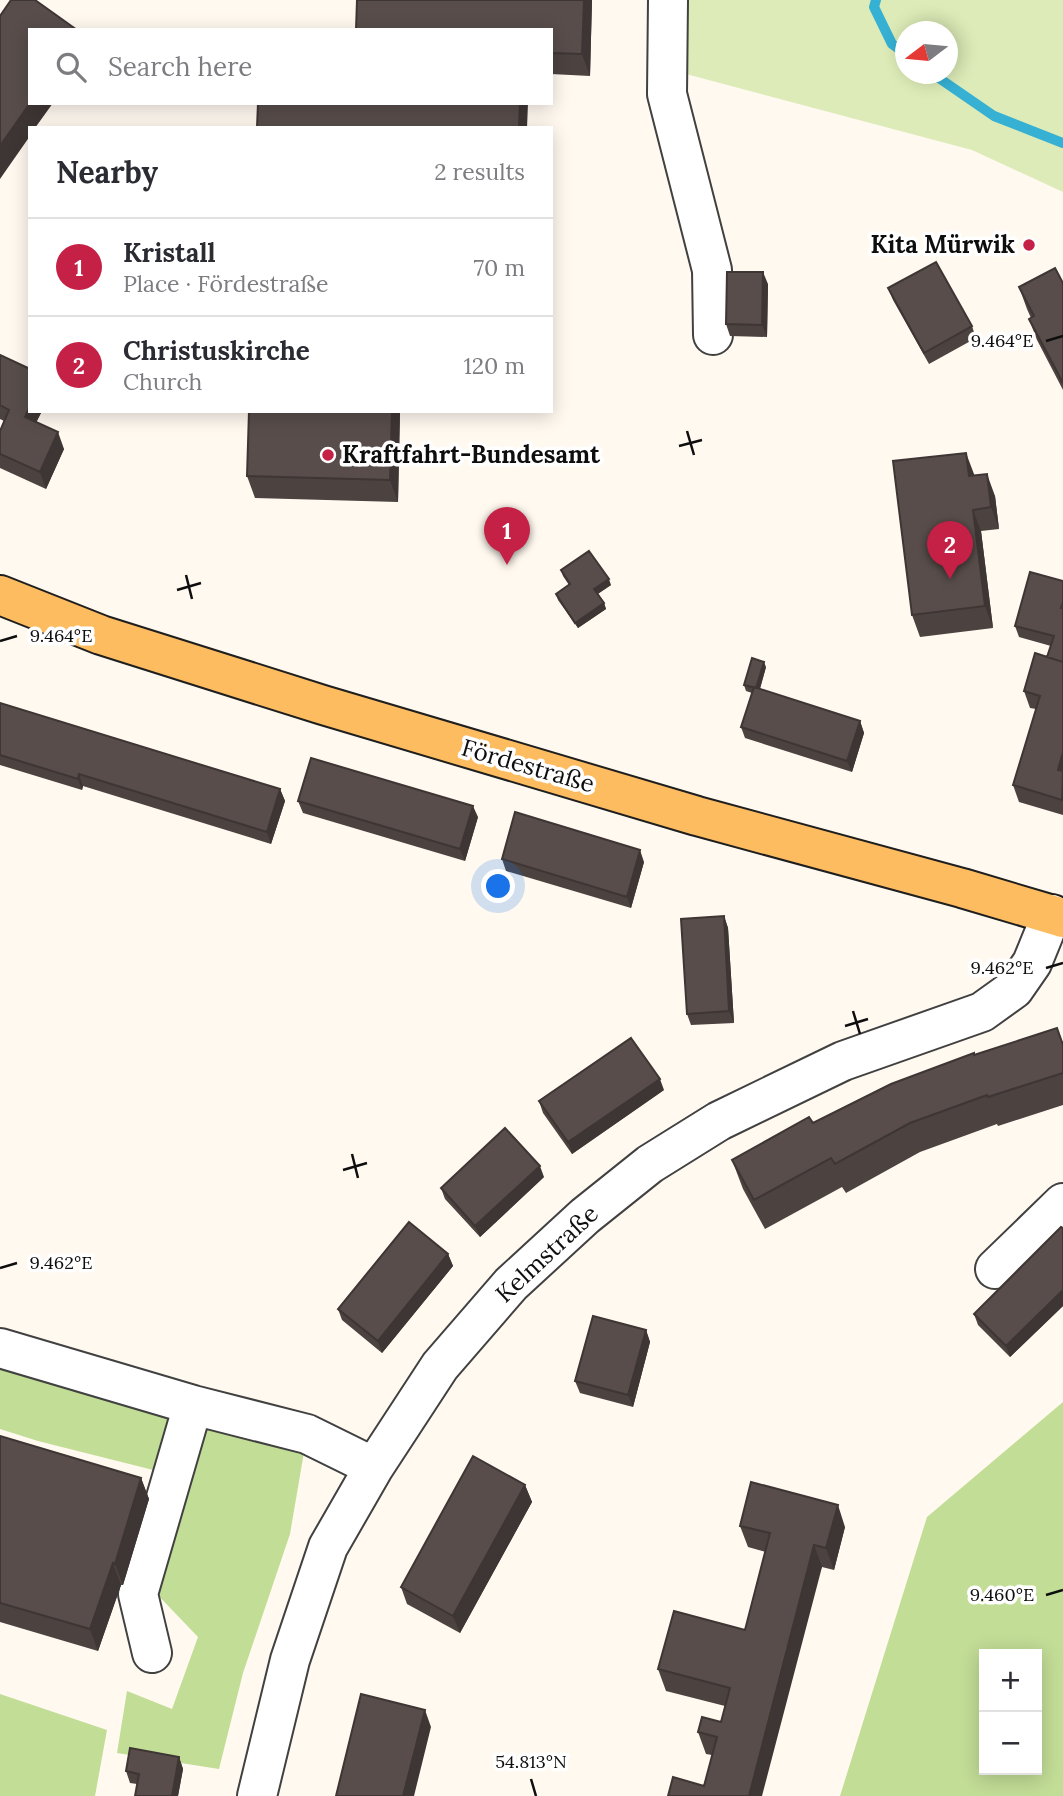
<!DOCTYPE html>
<meta charset="utf-8">
<style>
body{margin:0;font-family:Lora,serif;background:#f2f2f3;color:#2b2b33}
.controls{position:absolute;right:21px;bottom:21px;display:grid;overflow:hidden;border-radius:0px;box-shadow:0 4px 18px #0003}
.controls button{width:63px;height:63px;display:grid;place-items:center;padding:0;border:0;border-bottom:2px solid #e1e1e2;background:#fff;color:#2b2b33;font:35px sans-serif}
.compass{position:absolute;left:895px;top:21px;width:63px;height:63px;border-radius:50%;background:#fff;box-shadow:0 4px 18px #0003;rotate:254deg}
.you{position:absolute;left:499px;top:887px;width:24px;height:24px;margin:-18px;border:5px solid #fff;border-radius:50%;background:#1a73e8;box-shadow:0 0 0 10px #1a73e833}
.badge{display:grid;place-items:center;width:46px;height:46px;border-radius:50%;background:#c52045;color:#fff;font-size:23px;font-weight:700}
.pin{position:absolute;translate:-50% -58px;filter:drop-shadow(0 2px 4px #0008)}
.pin::after{content:'';position:absolute;top:37px;width:24px;height:21px;background:inherit;clip-path:polygon(0 0,100% 0,50% 100%)}
.list{margin:0;padding:0;list-style:none}
h2{display:flex;justify-content:space-between;align-items:center;height:91px;margin:0;padding:0 28px;font-size:30px}
h2 small{font-size:23px;font-weight:400;color:#7c7c81}
.list li{display:grid;grid-template-columns:46px 1fr auto;gap:21px;align-items:center;box-sizing:border-box;height:98px;padding:0 28px;border-top:2px solid #e1e1e2}
.list b{display:block;font-size:26px;white-space:nowrap}
.list p{margin:0;font-size:23px;white-space:nowrap;color:#7c7c81}
.list em{font-size:23px;font-style:normal;color:#7c7c81}
.icon{flex:none;width:38px;height:38px;fill:none;stroke:currentColor;stroke-width:2;stroke-linecap:round;stroke-linejoin:round}
.map{position:relative;flex:none;width:1063px;height:1796px;overflow:hidden}
.search{position:absolute;background:#fff;box-shadow:0 4px 18px #0003;left:28px;top:28px;width:525px;height:77px;display:flex;align-items:center;gap:18px;box-sizing:border-box;padding:0 24px;border-radius:0px;color:#7c7c81;font-size:26px}
.panel{position:absolute;background:#fff;box-shadow:0 4px 18px #0003;left:28px;top:126px;width:525px;height:287px;border-radius:0px}
.map>svg:first-child{display:block}
</style>
<div class="map">
<svg width="1063" height="1796" viewBox="0 0 1063 1796">
<rect width="100%" height="100%" fill="#fff9f0"/>
<path fill="#dcebb7" fill-rule="evenodd" d="M687,0H1063V192L972,150L686,74ZM906,32H948V74H906Z"/>
<path fill="#c2dd96" fill-rule="evenodd" d="M0,1364L304,1452L290,1534L243,1673L219,1769L117,1753L127,1691L172,1709L198,1637L152,1589L173,1475L38,1441L0,1429Z
M1063,1402V1796H840L927,1517ZM984,1654H1037V1770H984Z
M0,1694L107,1730L95,1796H0Z"/>
<g fill="none" stroke-linecap="round" stroke-linejoin="round">
<path stroke="#36b0d3" stroke-width="10" d="M876,0L874,7L892,44L906,54
M933,74L994,116L1063,143"/>
<defs>
<path id="minor" d="M668,0L667,94L712,270L713,335
M995,1269L1063,1203
M0,1348L193,1405
M152,1653L138,1594L193,1405L307,1434L374,1467
M257,1796L290,1660L328,1547L374,1467L440,1366L511,1284L585,1216L650,1164L719,1121L843,1061L982,1012L1014,989L1032,963L1052,914"/>
<path id="major" d="M0,595L101,635L323,705L697,816L962,888L1063,918"/>
</defs>
<use href="#minor" stroke="#414141" stroke-width="42"/>
<use href="#major" stroke="#1f1f1f" stroke-width="42"/>
<use href="#minor" stroke="#fff" stroke-width="38"/>
<use href="#major" stroke="#febc61" stroke-width="38"/>
</g>
<path fill="#4c4240" d="M357,0H592L590,76L551,74V30Z
M1063,283V390L1037,340L1029,319L1031,318L1027,309L1019,287Z
M768,284L767,337L730,336L726,324Z
M888,288L972,326L976,338L929,364L893,300Z
M0,355L30,411H42L36,422L64,449L46,489L0,468V431L4,421L0,419Z
M400,411L398,502L255,498L247,476Z
M974,475L995,496L999,529L981,531L993,628L920,637L912,615Z
M561,570L611,585L598,594L604,603L606,609L578,628L558,600L556,594L569,585L563,576Z
M1063,581V815L1019,802L1013,785L1036,709L1030,708L1024,691L1047,657L1051,646L1019,637L1015,626Z
M766,667L760,689L860,721L864,733L852,772L745,738L741,727L752,693L746,691L744,685Z
M0,703L280,789L285,801L271,844L83,786L82,790L0,765Z
M298,801L478,817L465,861L303,813Z
M502,859L644,862L631,908L506,871Z
M724,916L728,928L734,1023L691,1025L687,1014Z
M1057,1028L1063,1043V1105L998,1126L997,1124L920,1152L846,1193L842,1187L765,1229L743,1189L732,1160L813,1123L975,1055Z
M664,1090L572,1154L543,1113L539,1101Z
M544,1177L480,1237L445,1199L441,1188Z
M1063,1228V1306L1010,1357L978,1325L974,1314Z
M448,1254L453,1266L382,1353L342,1320L338,1309Z
M646,1330L650,1342L633,1407L580,1393L575,1381Z
M0,1436L141,1478L149,1499L123,1585H121L98,1651L0,1622Z
M525,1485L532,1502L460,1633L407,1604L401,1587Z
M740,1526L845,1527L834,1570L822,1567L704,1786L712,1755L706,1754L698,1732L721,1722L725,1706L666,1691L658,1669L745,1630L766,1552L748,1547Z
M179,1757L183,1769L178,1796H135L137,1784L130,1783L126,1771Z"/>
<path fill="#3e3634" d="M584,0H592L590,76L582,54Z
M30,103H53L35,128H30V136L0,179V146Z
M520,103H528L527,128H519Z
M763,272L768,284L767,337L762,325Z
M30,406V411H42L31,433L25,417Z
M392,411H400L398,502L390,480Z
M58,432L64,449L46,489L40,472Z
M966,453L974,474L977,498L969,476Z
M987,474L995,496L999,529L991,507Z
M973,510L981,531L993,628L985,606Z
M609,579L611,585L597,594L594,589Z
M604,603L606,609L578,628L575,623Z
M764,662L766,667L758,695L756,689Z
M860,721L864,733L852,772L847,761Z
M1063,752V785L1058,770Z
M79,774L83,786L82,790L78,779Z
M280,789L285,801L271,844L267,832Z
M473,806L478,817L465,861L460,849Z
M640,850L644,862L631,908L627,897Z
M724,916L728,928L734,1023L729,1011Z
M660,1079L664,1090L572,1154L568,1142Z
M540,1166L544,1177L480,1237L475,1226Z
M448,1254L453,1266L382,1353L378,1341Z
M1063,1290V1306L1010,1357L1006,1346Z
M646,1330L650,1342L633,1407L628,1395Z
M141,1478L149,1499L123,1585L115,1564Z
M525,1485L532,1502L460,1633L453,1616Z
M838,1505L845,1527L834,1570L826,1548Z
M814,1545L822,1567L762,1796H749Z
M113,1563L121,1585L98,1651L90,1629Z
M425,1710L431,1727L414,1796H403Z
M179,1757L183,1769L178,1796H172Z"/>
<path fill="#584d4a" stroke="#3e3634" stroke-width="2" d="M11,0H35L77,30H30V103L0,146V16Z
M357,0H584L582,54L551,53V30H356Z
M258,103H520L519,128H257Z
M936,262L972,326L924,353L888,288Z
M1055,268L1063,283V383L1029,319L1034,316L1019,287Z
M727,272H763L762,325L726,324Z
M0,355L30,369V406L25,417L58,432L40,472L0,454V431L9,410L0,405Z
M249,411H392L390,480L247,476Z
M966,453L969,476L987,474L991,507L973,510L985,606L912,615L893,461Z
M589,551L609,579L594,589L604,603L575,623L556,594L570,584L561,570Z
M1030,572L1063,581V602L1061,608H1063V662L1047,657L1054,636L1015,626Z
M1035,653L1063,662V752L1058,770L1063,771L1062,800L1013,785L1040,696L1024,691Z
M752,658L764,662L756,688L744,685Z
M754,687L860,721L847,761L741,727Z
M0,703L280,789L267,832L79,774L78,779L0,755Z
M311,758L473,806L460,849L298,801Z
M515,812L640,850L627,897L502,859Z
M724,916L729,1011L687,1014L681,919Z
M1057,1028L1063,1045V1073L988,1097L987,1095L910,1123L835,1164L831,1158L754,1200L732,1160L809,1117L813,1123L891,1084L974,1053V1055Z
M631,1038L660,1079L568,1142L539,1101Z
M505,1128L540,1166L475,1226L441,1188Z
M409,1222L448,1254L378,1341L338,1309Z
M1061,1227L1063,1228V1290L1006,1346L974,1314Z
M593,1316L646,1330L628,1395L575,1381Z
M0,1436L141,1478L115,1564L113,1563L90,1629L0,1603Z
M473,1456L525,1485L453,1616L401,1587Z
M751,1482L838,1505L826,1548L814,1545L749,1796H668L673,1777L704,1786L717,1737L698,1732L702,1717L721,1722L730,1688L658,1669L674,1611L745,1630L770,1533L740,1526Z
M361,1694L425,1710L403,1796H336Z
M130,1748L179,1757L172,1796H135L139,1774L126,1771Z"/>
<path fill="none" stroke="#0e0e0e" stroke-width="2.5" d="M1046,341L1063,336M687,431L694,455M679,446L702,440M186,575L192,599M177,590L201,583M0,641L17,636M1046,968L1063,963M853,1011L860,1034M845,1026L868,1019M352,1154L358,1178M343,1170L367,1163M0,1268L17,1263M1046,1595L1063,1590M531,1779L536,1796"/>
<g fill="#c52045" stroke="#fff" stroke-width="2.5">
<circle cx="1029" cy="245" r="7"/>
<circle cx="328" cy="455" r="7"/>
</g>
<g text-anchor="middle" stroke-width="7" stroke-linejoin="round" paint-order="stroke">
<g font-size="24" font-weight="bold" fill="#0e0e0e" stroke="#fff" text-anchor="end">
<text x="1015" y="253">Kita Mürwik</text>
<text x="342" y="463" text-anchor="start">Kraftfahrt-Bundesamt</text>
</g>
<g font-size="24" fill="#0e0e0e" stroke="#fff">
<text transform="translate(528 766) rotate(16)" y="8">Fördestraße</text>
<text transform="translate(547 1254) rotate(-43)" y="8">Kelmstraße</text>
</g>
</g>
<g font-size="18" text-anchor="middle" fill="#0e0e0e" stroke="#fff" stroke-width="7" stroke-linejoin="round" paint-order="stroke">
<text x="1002" y="347">9.464°E</text>
<text x="61" y="642">9.464°E</text>
<text x="1002" y="974">9.462°E</text>
<text x="61" y="1269">9.462°E</text>
<text x="1002" y="1601">9.460°E</text>
<text x="531" y="1768">54.813°N</text>
</g>
</svg>
<div class="controls">
<button>+</button>
<button>−</button>
</div>
<svg class="compass" viewBox="-18 -18 36 36"><path d="M0-13l5 13h-10z" fill="#e53935"/><path d="M0 13l5-13h-10z" fill="#7c7c81"/></svg>
<div class="you"></div>
<div class="pin badge" style="left:507px;top:565px">1</div>
<div class="pin badge" style="left:950px;top:579px">2</div>
<div class="search"><svg class="icon" aria-label="search" viewBox="0 0 24 24"><circle cx="10" cy="10" r="6"/><path d="M15 15l6 6"/></svg>Search here</div>
<section class="panel">
<h2>Nearby<small>2 results</small></h2>
<ul class="list">
<li><span class="badge">1</span><div><b>Kristall</b><p>Place · Fördestraße</p></div><em>70 m</em></li>
<li><span class="badge">2</span><div><b>Christuskirche</b><p>Church</p></div><em>120 m</em></li>
</ul>
</section>
</div>
